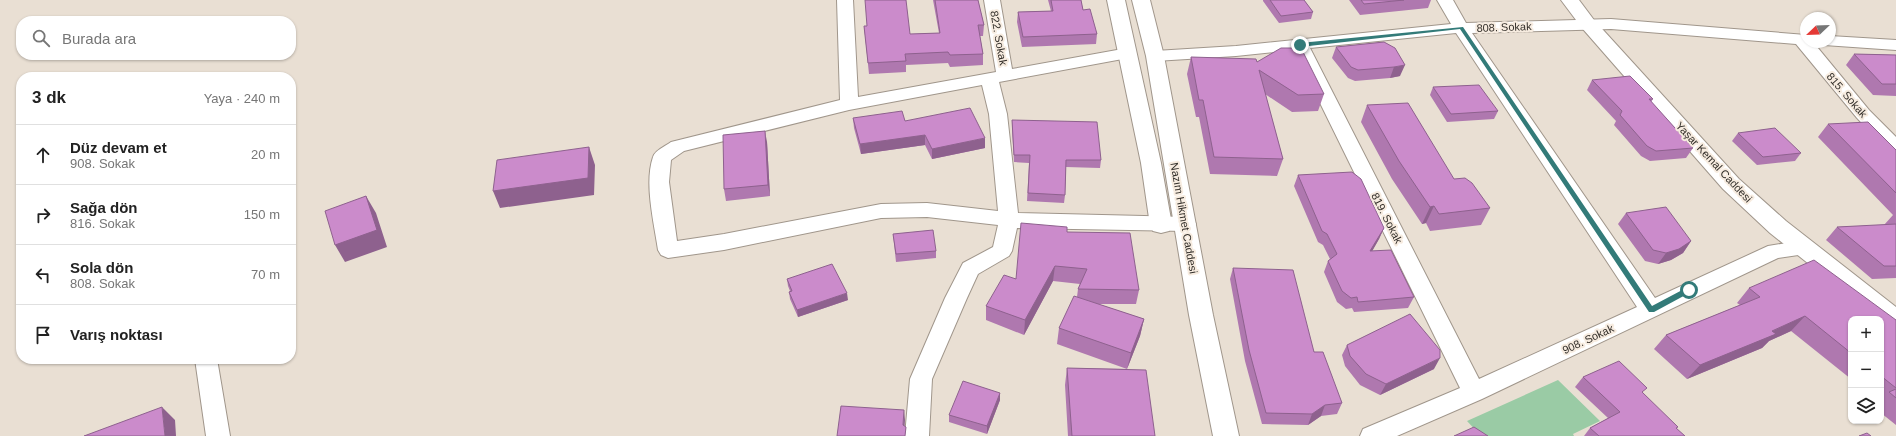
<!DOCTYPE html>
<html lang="tr">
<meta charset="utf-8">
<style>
body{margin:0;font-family:Helvetica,sans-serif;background:#f6f6f6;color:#222}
.controls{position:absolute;right:12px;bottom:12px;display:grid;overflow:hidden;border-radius:8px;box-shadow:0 1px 3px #0004}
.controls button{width:36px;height:36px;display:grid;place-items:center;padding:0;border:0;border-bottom:1px solid #e0e0e0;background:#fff;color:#222;font:20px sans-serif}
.compass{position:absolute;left:1800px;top:12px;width:36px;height:36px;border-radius:50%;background:#fff;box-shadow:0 1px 3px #0004;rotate:247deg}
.stop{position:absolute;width:12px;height:12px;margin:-9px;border:3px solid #337b79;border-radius:50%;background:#fff}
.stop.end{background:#337b79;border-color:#fff;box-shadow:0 1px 4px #0008}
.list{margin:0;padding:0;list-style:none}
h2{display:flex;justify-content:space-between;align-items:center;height:52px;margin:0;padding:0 16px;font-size:17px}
h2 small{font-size:13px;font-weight:400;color:#767676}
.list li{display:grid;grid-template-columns:26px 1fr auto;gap:12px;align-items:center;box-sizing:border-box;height:60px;padding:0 16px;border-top:1px solid #e0e0e0}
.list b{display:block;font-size:15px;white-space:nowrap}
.list p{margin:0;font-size:13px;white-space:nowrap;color:#767676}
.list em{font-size:13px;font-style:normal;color:#767676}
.icon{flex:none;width:22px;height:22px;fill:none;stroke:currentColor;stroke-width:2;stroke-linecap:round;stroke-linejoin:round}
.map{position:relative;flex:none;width:1896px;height:436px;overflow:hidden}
.search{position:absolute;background:#fff;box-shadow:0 1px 3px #0004;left:16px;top:16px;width:280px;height:44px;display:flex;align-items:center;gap:10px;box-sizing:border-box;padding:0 14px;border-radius:16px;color:#767676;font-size:15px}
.panel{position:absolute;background:#fff;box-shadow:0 1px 3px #0004;left:16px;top:72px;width:280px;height:292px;border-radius:16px}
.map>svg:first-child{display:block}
</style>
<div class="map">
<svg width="1896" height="436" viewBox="0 0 1896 436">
<rect width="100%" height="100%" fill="#e9dfd3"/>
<path fill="#9acba5" d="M1558,380L1600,421L1573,434L1574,436H1481L1467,421Z"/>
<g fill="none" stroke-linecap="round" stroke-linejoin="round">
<defs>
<path id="street" d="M837,0H853L858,97L996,72L984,0H1000L1012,69L1128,48L1134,49L1136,53L1134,57L1128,58L999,82L1007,114L1018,213L1186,217L1193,219L1196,224L1193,229L1186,231L1017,228L1012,251L1009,256L978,274L967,298L932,379L929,436H905L910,379L945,298L963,263L993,247L998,225L927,217L881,218L724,250L668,258L661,255L658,250C654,223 644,183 653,157C655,150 666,146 671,142L840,100ZM982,85L989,114L998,211L927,203L881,204L724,234L677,241L669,182L671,160L684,151L849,110Z
M1437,0H1453L1466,23L1611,19L1806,35V42H1813L1869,110L1896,137V154L1889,152L1857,118L1796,44L1611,29L1472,33L1655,298L1768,246L1805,240L1812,243L1815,248L1812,253L1778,258L1482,399L1397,436H1360L1363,429L1460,388L1294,50L1236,56L1155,61L1149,60L1147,56L1149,52L1155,51L1236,46L1451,24ZM1456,33L1637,307L1479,379L1310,48Z
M1830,36L1896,40V50L1824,45L1822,42H1830Z
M195,359H217L230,436H206Z"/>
<path id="secondary" d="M1107,0H1125L1161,163L1172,225L1169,231L1161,233L1153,231L1150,225L1141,163Z
M1132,0H1150L1164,56L1213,315L1239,436H1213L1189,315L1146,56Z
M1561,0H1579L1594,20L1739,179L1786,221L1896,307V329L1887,327L1881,322V319H1878L1770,233L1723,189L1582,28Z"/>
</defs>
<use href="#street" stroke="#a0968b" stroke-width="2"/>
<use href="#secondary" stroke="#a0968b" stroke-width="2"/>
<use href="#street" fill="#fff" fill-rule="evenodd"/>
<use href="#secondary" fill="#fff" fill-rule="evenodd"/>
</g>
<path fill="#af78af" d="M933,0H978L984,25L983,36H980L983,54V65L950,67L948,63L906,65V72L869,74L864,26L910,34L939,33Z
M1048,0H1081L1083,10L1097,34L1096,44L1022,47L1017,22L1018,12L1051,11Z
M1263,0H1304L1313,12L1311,19L1279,23L1263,1Z
M1349,0H1431L1428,8L1360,15Z
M1384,42L1400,76L1390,78L1355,81L1348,78L1332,58L1336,47Z
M1854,54L1896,55V96L1873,95L1846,65Z
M1191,57L1257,62L1324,94L1318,111L1292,112L1265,94L1283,159L1277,176L1210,174L1199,117H1196L1187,74Z
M1592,80L1653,99L1651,102L1693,148L1686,158L1650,161L1641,156L1614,125L1616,121L1587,90Z
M1433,87L1498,111L1494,119L1447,122L1430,95Z
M1367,105L1454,179L1490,208L1481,225L1430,231L1426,223L1422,224L1392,179L1361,122Z
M853,118L905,121L985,148L932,159L925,145L861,154L854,128Z
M1012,120L1101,160L1100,168L1066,167L1065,195L1064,203L1027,201L1029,163L1014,162L1012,128Z
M1828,124L1896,150V278L1872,279L1826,240L1837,227L1884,225L1893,215L1818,137Z
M1738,133L1801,153L1795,161L1757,165L1732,141Z
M767,142L770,196L726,201L724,189Z
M1298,175L1384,228L1379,239L1372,251L1414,297L1408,308L1354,312L1352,308L1346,309L1337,302L1324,272L1328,261L1330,259L1323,245L1318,242L1294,186Z
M1626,213L1691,241L1683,253L1671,260L1658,264L1645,261L1618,224Z
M1067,232L1139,290L1136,304H1098L1144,319L1140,336L1127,369L1155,436H1068L1065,385L1067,368L1127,369L1057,344L1059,328L1077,297L1078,289L1080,284L1053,281L1024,335L986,320V306L1016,279Z
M893,234L936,251V258L896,262Z
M1233,268L1314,352L1342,403L1337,414L1321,416L1308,425L1262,424L1245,361L1230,279Z
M787,279L848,300L798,317L790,299L789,292L790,291L788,286Z
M1749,288L1896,320V425L1881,413V319H1851V379L1791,331L1769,341L1762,348L1687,379L1654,349L1666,335L1740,305L1737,303Z
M1347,345L1434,369L1380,395L1360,385L1345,366L1342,355Z
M1583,377L1643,393L1676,429L1685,436H1584L1590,428L1608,418L1575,387Z
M1000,393V400L987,434L949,422V415Z"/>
<path fill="#8e618e" d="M1405,65L1400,76L1390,78L1394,67Z
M765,131L767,142L770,196L768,185Z
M925,135V145L861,154L860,144Z
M985,138V148L932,159V149Z
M589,147L595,165L594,195L500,208L493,191Z
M366,196L376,213L387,247L345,262L335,245Z
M1434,206L1426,223L1422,224L1430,207Z
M1384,228L1379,239L1366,262L1370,251Z
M1691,241L1683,253L1671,260L1658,264L1666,253Z
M1055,266L1053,281L1024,335L1025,320Z
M847,293L848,300L798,317L797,310Z
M1805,316L1791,331L1769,341L1762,348L1687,379L1700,365Z
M1144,319L1140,336L1127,369L1131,353Z
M1440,358L1434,369L1380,395L1386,384Z
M1000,393V400L987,434V426Z
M1325,405L1321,416L1308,425L1312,414Z
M162,407L175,420L176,436H165Z
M904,410L905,420L904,436L903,425Z"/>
<path fill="#cb8bcb" stroke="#8e618e" d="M865,0H906L910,34L940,33L935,0H978L984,25H978L983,54L950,55L948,52L905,54L906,61L868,63L864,26H867Z
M1051,0H1081L1083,10L1090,9L1097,34L1023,37L1018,12L1053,11Z
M1270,0H1304L1313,12L1281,16Z
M1361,0H1404L1364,4Z
M1384,42L1395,48L1405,65L1394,67L1358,70L1351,67L1336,47Z
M1281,48H1301L1324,94L1298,95L1259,70L1283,159L1214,157L1203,100H1199L1191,57L1256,59L1257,62Z
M1854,54L1896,55V84H1882Z
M1630,76L1653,99H1649L1693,148L1656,151L1647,146L1620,115L1622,111L1592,80Z
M1479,85L1498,111L1451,114L1433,87Z
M1408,103L1454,179L1465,178L1472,183L1490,208L1439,214L1434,206L1430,207L1399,161L1367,105Z
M970,108L985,138L932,149L925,135L860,144L853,118L902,111L905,121Z
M1012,120L1097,122L1101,160H1066L1065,195L1028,193L1030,155H1014Z
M1868,122L1896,150V193L1828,124Z
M1775,128L1801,153L1763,157L1738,133Z
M765,131L768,185L724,189L723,135Z
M589,147L588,178L493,191L497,160Z
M1352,172L1361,179L1384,228L1370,251L1391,250L1414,297L1358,302L1357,297L1351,298L1342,291L1328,261L1337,254L1327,234L1322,231L1298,175Z
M366,196L377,230L335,245L325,211Z
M1666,207L1691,241L1679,249L1666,253L1653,250L1626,213Z
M1021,223L1067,227V232L1130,233L1139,290L1078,289L1087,269L1055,266L1025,320L986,306L1004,275L1016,279Z
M1896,224V266H1884L1837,227Z
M933,230L936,251L896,254L893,234Z
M1814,260L1896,320V388L1881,376V319H1851V353L1805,316L1772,331L1776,334L1700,365L1666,335L1760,297L1749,288Z
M832,264L847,293L797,310L789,292L792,291L787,279Z
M1233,268L1293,270L1314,352H1323L1342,403L1325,405L1312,414L1266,413L1249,350Z
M1074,296L1144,319L1131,353L1059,328Z
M1410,314L1440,350V358L1386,384L1366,374L1350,356L1347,345Z
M1619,361L1647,388L1642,392L1678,427L1676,428L1685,436H1599L1590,428L1620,412L1583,377Z
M1067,368L1146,370L1155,436H1072Z
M963,381L1000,393L987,426L949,415Z
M1896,389V398L1889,392Z
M841,406L904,410L903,425L906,427L905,436H837Z
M162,407L165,436H84Z
M1474,427L1488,436H1454Z
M1867,433L1871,436H1859Z"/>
<path fill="#337b79" d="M1463,27L1652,306L1686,288H1691V292L1654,312H1649L1460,29L1300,47L1297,45L1300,43Z"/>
<g text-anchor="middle" stroke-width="4" stroke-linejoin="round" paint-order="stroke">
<g font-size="11" fill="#332f2a" stroke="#f7ece0">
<text transform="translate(1504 27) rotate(-2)" y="4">808. Sokak</text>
<text transform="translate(999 38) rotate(80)" y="4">822. Sokak</text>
<text transform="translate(1847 95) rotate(49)" y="4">815. Sokak</text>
<text transform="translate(1714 162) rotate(47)" y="4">Yaşar Kemal Caddesi</text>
<text transform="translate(1184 218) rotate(80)" y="4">Nazım Hikmet Caddesi</text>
<text transform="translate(1387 218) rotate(63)" y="4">819. Sokak</text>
<text transform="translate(1588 339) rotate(-25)" y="4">908. Sokak</text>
</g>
</g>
</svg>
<div class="controls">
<button>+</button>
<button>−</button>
<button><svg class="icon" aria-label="layers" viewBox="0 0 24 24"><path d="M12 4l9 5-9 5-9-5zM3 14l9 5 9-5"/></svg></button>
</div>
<svg class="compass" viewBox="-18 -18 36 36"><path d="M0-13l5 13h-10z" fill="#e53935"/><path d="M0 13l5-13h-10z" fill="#767676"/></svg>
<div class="stop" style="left:1689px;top:290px"></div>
<div class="stop end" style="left:1300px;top:45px"></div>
<div class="search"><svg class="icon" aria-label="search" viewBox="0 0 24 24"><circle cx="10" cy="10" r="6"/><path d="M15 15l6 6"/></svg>Burada ara</div>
<section class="panel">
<h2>3 dk<small>Yaya · 240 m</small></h2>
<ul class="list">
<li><svg class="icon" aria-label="ahead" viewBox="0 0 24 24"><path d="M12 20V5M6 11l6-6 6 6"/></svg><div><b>Düz devam et</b><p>908. Sokak</p></div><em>20 m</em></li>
<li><svg class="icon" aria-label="right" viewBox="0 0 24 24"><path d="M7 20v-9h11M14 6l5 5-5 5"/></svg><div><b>Sağa dön</b><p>816. Sokak</p></div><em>150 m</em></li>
<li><svg class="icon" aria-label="left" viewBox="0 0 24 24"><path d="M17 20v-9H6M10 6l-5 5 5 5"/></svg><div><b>Sola dön</b><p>808. Sokak</p></div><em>70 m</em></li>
<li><svg class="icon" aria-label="arrive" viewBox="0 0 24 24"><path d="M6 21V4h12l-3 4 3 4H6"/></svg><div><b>Varış noktası</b></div></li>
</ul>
</section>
</div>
